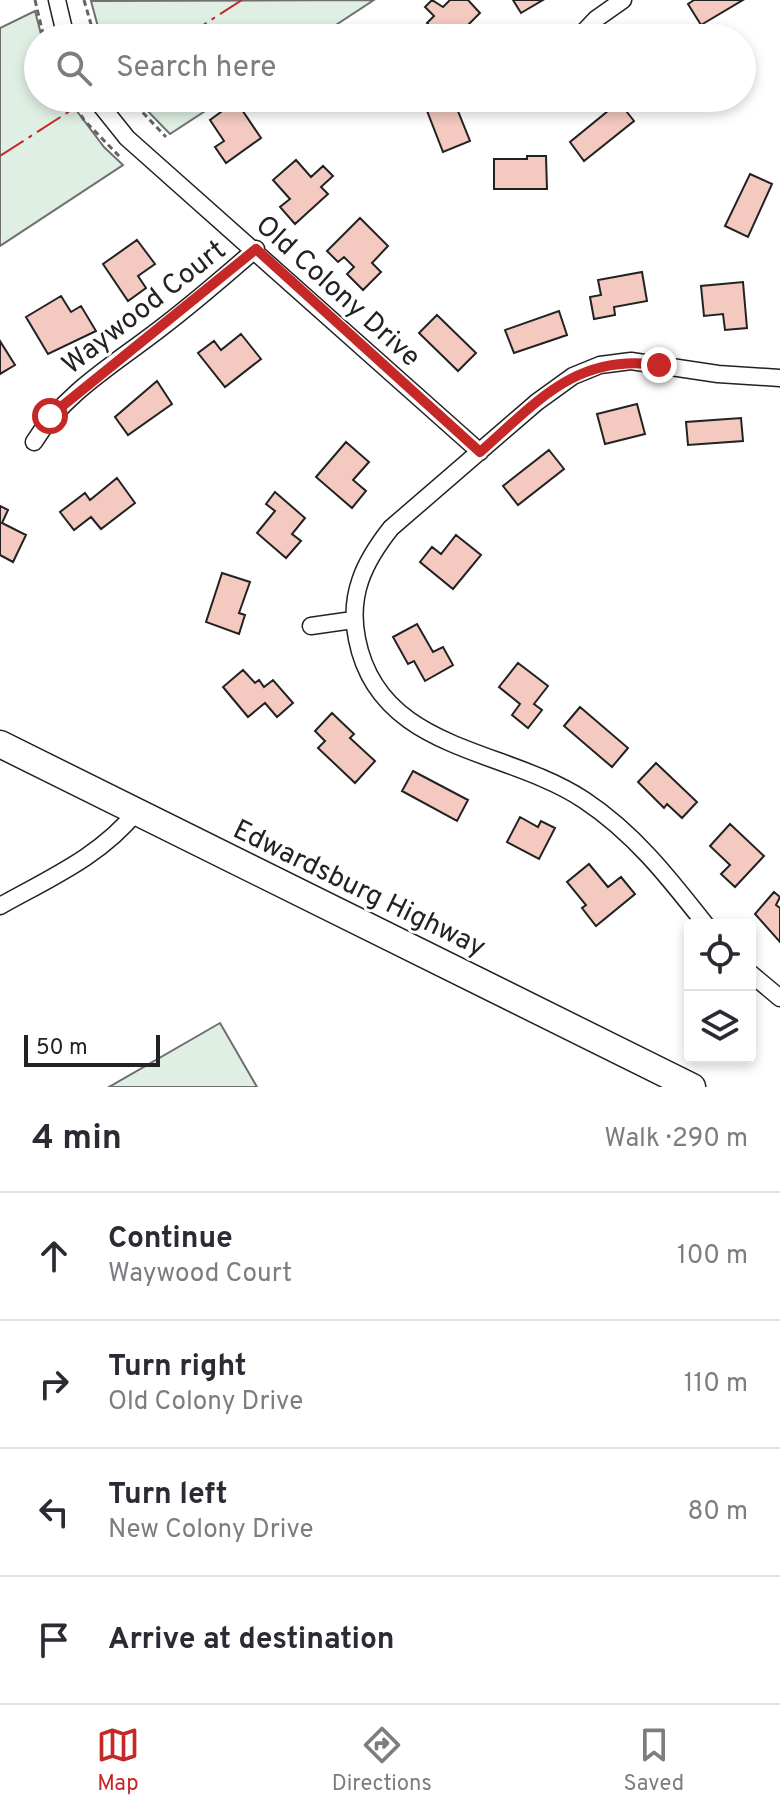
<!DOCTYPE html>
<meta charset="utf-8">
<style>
body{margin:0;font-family:Overpass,sans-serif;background:#f2f2f3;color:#2b2b33}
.controls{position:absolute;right:24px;bottom:24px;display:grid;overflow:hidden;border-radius:8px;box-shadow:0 4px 12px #0003}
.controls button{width:72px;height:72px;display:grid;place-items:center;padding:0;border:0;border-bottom:2px solid #e1e1e2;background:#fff;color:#2b2b33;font:40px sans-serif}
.scale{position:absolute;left:24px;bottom:20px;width:136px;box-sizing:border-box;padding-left:8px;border:4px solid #222;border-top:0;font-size:22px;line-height:28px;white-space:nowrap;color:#222;-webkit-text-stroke:6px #fff;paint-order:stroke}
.stop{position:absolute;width:24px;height:24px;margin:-18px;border:6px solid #c62828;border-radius:50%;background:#fff}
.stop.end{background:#c62828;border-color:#fff;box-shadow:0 2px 8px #0008}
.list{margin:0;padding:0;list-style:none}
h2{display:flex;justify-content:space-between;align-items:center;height:104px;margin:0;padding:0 32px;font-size:34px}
h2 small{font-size:26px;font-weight:400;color:#7c7c81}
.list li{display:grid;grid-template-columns:52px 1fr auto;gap:24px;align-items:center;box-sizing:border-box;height:128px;padding:0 32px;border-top:2px solid #e1e1e2}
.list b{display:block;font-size:30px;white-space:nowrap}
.list p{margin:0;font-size:26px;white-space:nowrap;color:#7c7c81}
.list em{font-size:26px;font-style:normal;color:#7c7c81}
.icon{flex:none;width:44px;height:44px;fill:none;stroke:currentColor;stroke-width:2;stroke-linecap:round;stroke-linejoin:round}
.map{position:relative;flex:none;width:780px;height:1087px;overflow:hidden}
.search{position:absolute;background:#fff;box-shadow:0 4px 12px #0003;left:24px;right:24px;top:24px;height:88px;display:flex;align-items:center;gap:20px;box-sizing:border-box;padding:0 28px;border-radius:44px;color:#7c7c81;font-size:30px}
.sheet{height:616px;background:#fff}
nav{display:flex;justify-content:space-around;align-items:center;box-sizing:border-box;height:112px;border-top:2px solid #e1e1e2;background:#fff;font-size:22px;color:#7c7c81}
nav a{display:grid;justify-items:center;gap:4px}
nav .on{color:#c62828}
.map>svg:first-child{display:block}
</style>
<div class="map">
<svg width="780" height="1087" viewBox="0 0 780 1087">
<rect width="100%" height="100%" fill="#fff"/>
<path fill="#e0efe3" stroke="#6f6f6f" stroke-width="2" d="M374,0L316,38H101L91,1Z
M35,11L42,38H38V98H67L104,147L123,165L0,246V28Z
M135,98H225L170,134Z
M220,1023L257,1087H109Z"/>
<path fill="#f3c9c0" stroke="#222" stroke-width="2" d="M432,0L443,7L450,0H468L480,13L463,30L471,38H442L427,23L434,16L425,7Z
M513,0H543L521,13Z
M694,0H743L701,25L688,4Z
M437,98H459L463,109L458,111L470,141L443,152L424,103Z
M236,101L261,138L226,163L215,147L224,141L210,120Z
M619,102L634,121L584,161L570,142Z
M527,156H546L547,189H494V159H527Z
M296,160L311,177L323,166L333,176L321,187L328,194L295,224L280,207L290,199L273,180Z
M750,174L772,184L748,237L725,226Z
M360,218L388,246L372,263L381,272L363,290L347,274L354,267L344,257L338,262L327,251Z
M137,240L155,264L138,276L146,288L128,301L103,264Z
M642,272L647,301L614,307L615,315L594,319L590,297L601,295L598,280Z
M743,282L747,328L725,330L723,314L704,316L701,286Z
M61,296L71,312L81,306L96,331L48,354L26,317Z
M559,311L567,335L514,353L505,330Z
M437,315L476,353L458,371L419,333Z
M241,334L261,359L225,387L198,353L214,341L221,350Z
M0,341L15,365L0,374Z
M157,381L172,404L128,435L115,417Z
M637,404L645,434L605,444L597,414Z
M741,418L743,441L688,445L686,422Z
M346,442L369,462L353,480L366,491L352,508L316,477Z
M549,450L564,469L518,505L503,486Z
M117,478L135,503L101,529L91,517L74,530L60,512L85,493L90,500Z
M275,492L305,518L292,534L301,541L286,558L257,533L275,511L266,504Z
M0,506L8,510L2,523L26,535L13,562L0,555Z
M456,535L481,555L453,589L420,562L432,547L441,554Z
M222,573L250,582L239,613L245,615L239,634L206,622Z
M417,624L433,652L443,647L453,665L425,681L414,661L408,664L393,637Z
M518,663L548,686L534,704L542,710L528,728L512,715L520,704L499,687Z
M243,670L255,683L259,680L264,687L273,680L293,703L277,717L265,703L248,717L223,687Z
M580,707L628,748L612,767L564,726Z
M332,713L354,734L350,738L375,761L355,783L318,748L325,741L315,731Z
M656,763L697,802L682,818L667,804L664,808L638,782Z
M413,771L468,800L457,821L402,791Z
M520,817L538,827L541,821L555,828L539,859L507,842Z
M730,824L764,856L735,887L721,874L730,865L710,846Z
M589,864L608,887L621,877L635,894L596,926L582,908L586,905L567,882Z
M774,892L780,897L776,905L780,908V942L755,914Z"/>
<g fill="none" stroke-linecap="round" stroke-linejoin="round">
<defs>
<path id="minor" d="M57,0L66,38
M578,38L596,19L623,0
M95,98L127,138L480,452
M34,442C64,393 116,363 161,328C194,303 225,276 256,249
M311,626L353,620
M0,906C48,879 101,856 136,812
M706,925C669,878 634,833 584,800C504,747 379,752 357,639C348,595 364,562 391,528L537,402L573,376L600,365L631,361L718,374L780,378
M750,973L780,998"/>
<path id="primary" d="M0,744L692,1087"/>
</defs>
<use href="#minor" stroke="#222" stroke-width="19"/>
<use href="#primary" stroke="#222" stroke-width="29"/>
<path stroke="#646464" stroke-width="3" stroke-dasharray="6 4" stroke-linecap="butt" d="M35,0L44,38
M84,0L95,38
M71,98L84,120L119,156
M129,98L166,137"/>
<use href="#minor" stroke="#fff" stroke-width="16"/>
<use href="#primary" stroke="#fff" stroke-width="26"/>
<path stroke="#c62828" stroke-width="2" stroke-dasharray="28 6 4 6" stroke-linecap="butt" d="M183,38L242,0
M0,156L90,98"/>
</g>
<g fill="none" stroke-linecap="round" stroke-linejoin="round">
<path stroke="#c62828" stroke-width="10" d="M50,416L256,249L480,452C537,402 576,353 659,365"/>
</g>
<g text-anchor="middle" stroke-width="6" stroke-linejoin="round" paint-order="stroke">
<g font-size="28" fill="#222" stroke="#fff">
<text transform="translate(339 290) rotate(42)" y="10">Old Colony Drive</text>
<text transform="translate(143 306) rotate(-38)" y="10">Waywood Court</text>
<text transform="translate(360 887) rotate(26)" y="10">Edwardsburg Highway</text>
</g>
</g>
</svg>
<div class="controls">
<button><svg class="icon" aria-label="locate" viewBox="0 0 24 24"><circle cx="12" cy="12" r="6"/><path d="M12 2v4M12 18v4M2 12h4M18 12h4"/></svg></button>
<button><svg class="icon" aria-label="layers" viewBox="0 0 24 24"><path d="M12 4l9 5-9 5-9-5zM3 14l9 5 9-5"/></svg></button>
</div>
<div class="scale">50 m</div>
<div class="stop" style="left:50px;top:416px"></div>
<div class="stop end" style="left:659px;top:365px"></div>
<div class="search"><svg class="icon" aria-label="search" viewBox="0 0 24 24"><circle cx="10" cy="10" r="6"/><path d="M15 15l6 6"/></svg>Search here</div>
</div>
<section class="sheet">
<h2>4 min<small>Walk · 290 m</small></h2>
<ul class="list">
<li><svg class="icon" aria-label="ahead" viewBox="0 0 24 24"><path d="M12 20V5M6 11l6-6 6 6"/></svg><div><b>Continue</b><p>Waywood Court</p></div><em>100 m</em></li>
<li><svg class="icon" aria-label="right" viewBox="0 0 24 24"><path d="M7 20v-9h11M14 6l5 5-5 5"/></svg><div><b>Turn right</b><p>Old Colony Drive</p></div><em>110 m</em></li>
<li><svg class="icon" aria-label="left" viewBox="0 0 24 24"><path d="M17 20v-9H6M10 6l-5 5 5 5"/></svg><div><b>Turn left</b><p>New Colony Drive</p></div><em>80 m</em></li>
<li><svg class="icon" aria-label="arrive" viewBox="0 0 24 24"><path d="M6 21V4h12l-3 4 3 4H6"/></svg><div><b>Arrive at destination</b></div></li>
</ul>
</section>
<nav>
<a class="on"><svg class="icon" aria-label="map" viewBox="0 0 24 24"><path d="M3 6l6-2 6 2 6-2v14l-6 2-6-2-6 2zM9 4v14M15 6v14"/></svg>Map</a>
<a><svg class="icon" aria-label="directions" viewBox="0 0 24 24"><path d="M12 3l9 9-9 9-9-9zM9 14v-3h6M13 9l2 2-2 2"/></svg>Directions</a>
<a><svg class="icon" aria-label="saved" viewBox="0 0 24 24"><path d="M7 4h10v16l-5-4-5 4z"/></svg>Saved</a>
</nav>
